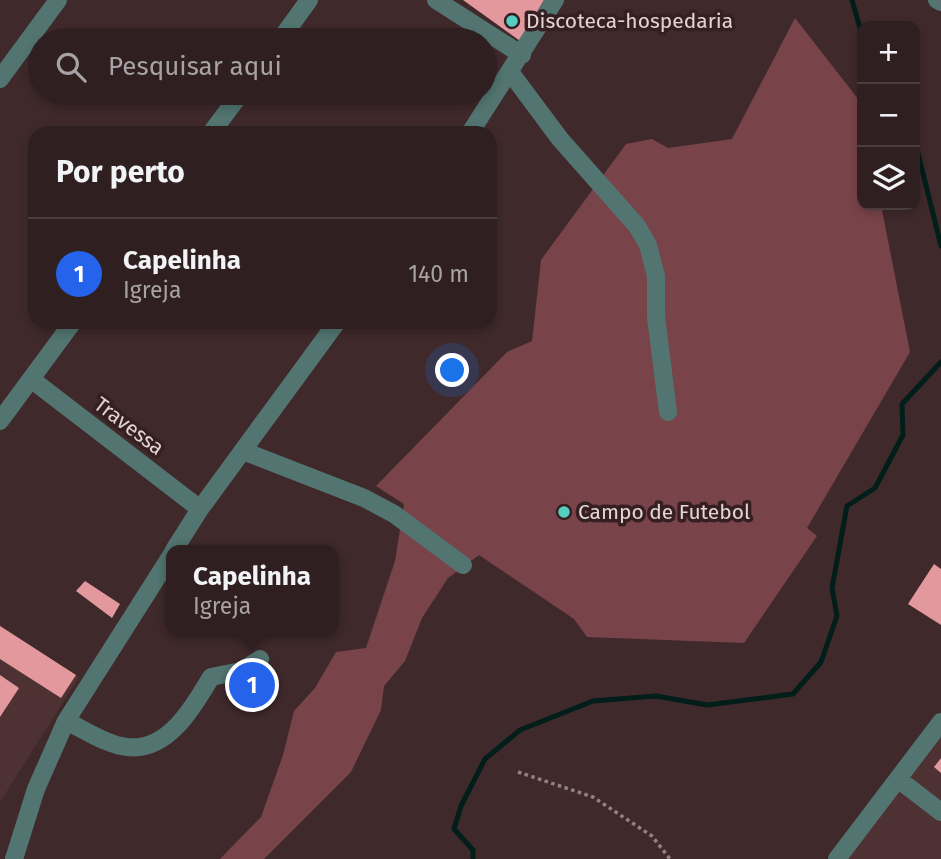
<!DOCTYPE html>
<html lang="pt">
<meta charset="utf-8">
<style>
body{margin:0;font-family:"Fira Sans",sans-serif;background:#3b2c2d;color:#f1f3f6}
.controls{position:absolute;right:21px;top:21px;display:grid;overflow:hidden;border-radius:14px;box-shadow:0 4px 10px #0003}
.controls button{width:63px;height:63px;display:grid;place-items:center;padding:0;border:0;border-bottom:2px solid #4a3d3e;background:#2f1f20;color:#f1f3f6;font:35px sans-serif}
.you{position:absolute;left:453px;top:371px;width:24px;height:24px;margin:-18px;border:5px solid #fff;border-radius:50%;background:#1a73e8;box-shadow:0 0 0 10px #1a73e833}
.badge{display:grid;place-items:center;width:46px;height:46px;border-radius:50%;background:#2563eb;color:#fff;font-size:23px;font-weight:700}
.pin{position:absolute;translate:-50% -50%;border:4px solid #fff;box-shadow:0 2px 7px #0006}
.popup{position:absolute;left:166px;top:545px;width:172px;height:91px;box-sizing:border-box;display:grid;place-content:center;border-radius:14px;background:#2f1f20;filter:drop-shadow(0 2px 5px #0005);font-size:23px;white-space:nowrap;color:#a7a2a5}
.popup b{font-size:26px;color:#f1f3f6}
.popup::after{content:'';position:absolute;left:50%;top:100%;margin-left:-14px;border:14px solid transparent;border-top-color:#2f1f20}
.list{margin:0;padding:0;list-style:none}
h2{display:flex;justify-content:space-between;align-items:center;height:91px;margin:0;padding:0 28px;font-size:30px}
h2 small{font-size:23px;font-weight:400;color:#a7a2a5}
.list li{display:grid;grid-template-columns:46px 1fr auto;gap:21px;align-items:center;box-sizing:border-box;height:112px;padding:0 28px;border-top:2px solid #4a3d3e}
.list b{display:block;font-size:26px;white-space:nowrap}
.list p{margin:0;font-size:23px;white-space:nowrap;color:#a7a2a5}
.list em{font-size:23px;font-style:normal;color:#a7a2a5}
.icon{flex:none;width:38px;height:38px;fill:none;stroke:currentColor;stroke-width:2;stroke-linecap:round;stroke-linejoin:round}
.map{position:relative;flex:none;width:941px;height:859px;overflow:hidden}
.search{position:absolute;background:#2f1f20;box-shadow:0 4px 10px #0003;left:28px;top:28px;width:469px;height:77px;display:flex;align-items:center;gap:18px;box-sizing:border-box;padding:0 24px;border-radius:38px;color:#a7a2a5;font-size:26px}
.panel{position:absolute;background:#2f1f20;box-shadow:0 4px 10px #0003;left:28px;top:126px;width:469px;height:203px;border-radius:21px}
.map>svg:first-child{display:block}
</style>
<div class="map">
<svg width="941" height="859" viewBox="0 0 941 859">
<rect width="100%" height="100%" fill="#3f292b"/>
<path fill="#4e3133" d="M0,625L79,677L0,802Z
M941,722V859H837Z"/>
<path fill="#794449" d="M795,18L862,104V205H881L910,352L807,528L817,536L744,643L587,637L574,619L479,555L448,578L422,618L405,661L384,686L381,710L351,772L264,859H220L261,817L283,755L294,711L315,688L336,652L366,648L395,561L404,504L376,486L507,352L532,341L541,260L626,144L652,139L668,148L732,139Z"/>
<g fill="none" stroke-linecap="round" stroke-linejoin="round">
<path stroke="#011e1b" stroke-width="5" d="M852,0L862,35
M915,141L941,246
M473,859V850L454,829L461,806L485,759L520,730L593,701L656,696L707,705L793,694L821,662L837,616L832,588L847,506L875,488L903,435L902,404L941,362"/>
</g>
<path fill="#e3989e" d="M463,0H544L520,41Z
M934,564L941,569V625L908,604Z
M85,581L120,604L112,618L76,591Z
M0,626L76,675L61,698L0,659Z
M0,675L19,688L0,717Z
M941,758V773L934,767Z"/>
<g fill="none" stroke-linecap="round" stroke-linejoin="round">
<path stroke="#948182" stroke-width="3.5" stroke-dasharray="3.5 3.5" stroke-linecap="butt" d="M518,772L593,797L652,836L670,859"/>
<path stroke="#527571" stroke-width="18" d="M436,0L522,55
M937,0L941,2
M280,40L309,0
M510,72L560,139L637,226L648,245L656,276V317L668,412
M0,79L58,0
M211,133L241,93
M470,133L555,0
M31,379L200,509
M0,421L73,322
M243,451L364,498L394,514L463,565
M174,550L200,509L337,322
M66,721C85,730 107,745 127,747C168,752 194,706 211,677L241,671L260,659
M898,779L941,812
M14,859L36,789L66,721L172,554
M837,859L941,722"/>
</g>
<g fill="#57cec2" stroke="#351f21" stroke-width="2.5">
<circle cx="512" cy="21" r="7"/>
<circle cx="564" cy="512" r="7"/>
</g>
<g text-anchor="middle" stroke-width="7" stroke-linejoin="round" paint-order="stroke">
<g font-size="21" fill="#e3d4d4" stroke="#351f21" text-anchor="start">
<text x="526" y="28">Discoteca-hospedaria</text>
<text x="578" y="519">Campo de Futebol</text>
</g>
<g font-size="21" fill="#e3d4d4" stroke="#351f21">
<text transform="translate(129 426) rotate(37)" y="7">Travessa</text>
</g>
</g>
</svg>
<div class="controls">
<button>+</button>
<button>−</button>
<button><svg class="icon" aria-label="layers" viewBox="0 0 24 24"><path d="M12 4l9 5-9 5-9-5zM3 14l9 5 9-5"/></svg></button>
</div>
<div class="you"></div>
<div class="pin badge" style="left:252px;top:685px">1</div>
<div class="popup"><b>Capelinha</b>Igreja</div>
<div class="search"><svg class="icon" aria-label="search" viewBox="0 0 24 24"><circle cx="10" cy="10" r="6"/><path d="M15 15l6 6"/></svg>Pesquisar aqui</div>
<section class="panel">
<h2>Por perto<small></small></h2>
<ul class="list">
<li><span class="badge">1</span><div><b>Capelinha</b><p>Igreja</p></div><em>140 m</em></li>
</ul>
</section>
</div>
